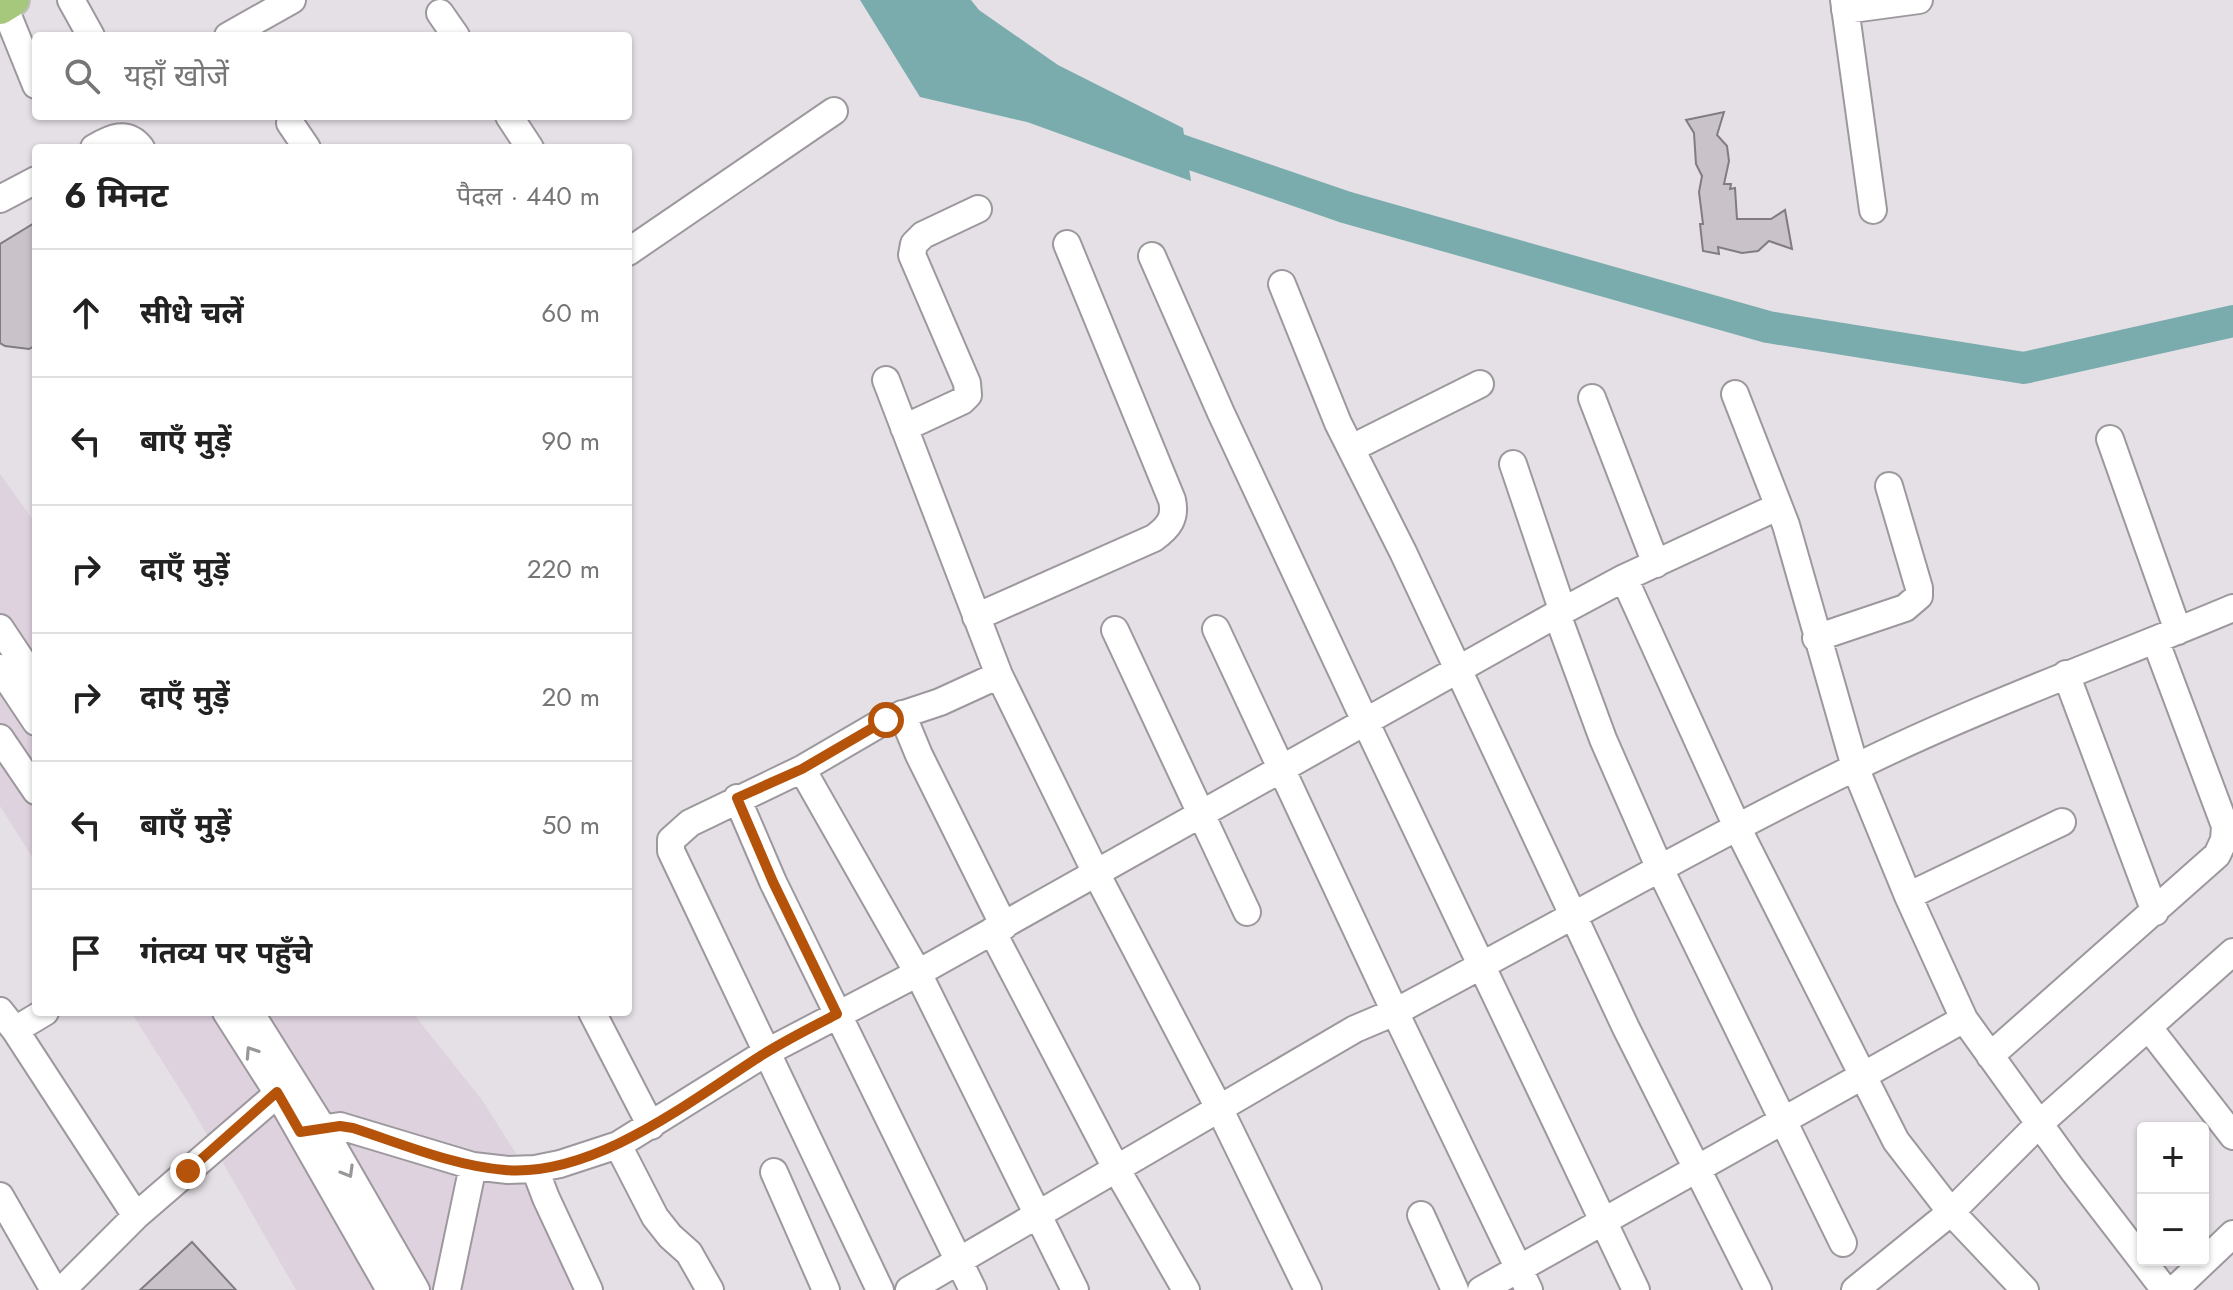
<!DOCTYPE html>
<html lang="hi">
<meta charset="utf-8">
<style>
body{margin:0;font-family:Jost,"Noto Sans Devanagari",sans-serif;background:#f6f6f6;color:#222}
.controls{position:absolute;right:24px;bottom:24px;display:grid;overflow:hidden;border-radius:8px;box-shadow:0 2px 6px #0004}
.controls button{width:72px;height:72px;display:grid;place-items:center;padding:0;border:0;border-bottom:2px solid #e0e0e0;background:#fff;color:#222;font:40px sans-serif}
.stop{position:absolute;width:24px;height:24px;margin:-18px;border:6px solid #b45309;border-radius:50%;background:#fff}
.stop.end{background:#b45309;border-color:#fff;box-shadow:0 2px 8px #0008}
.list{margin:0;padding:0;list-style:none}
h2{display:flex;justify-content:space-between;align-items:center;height:104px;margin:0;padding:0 32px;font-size:34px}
h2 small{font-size:26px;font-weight:400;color:#767676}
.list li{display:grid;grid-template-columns:52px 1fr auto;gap:24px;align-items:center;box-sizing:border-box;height:128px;padding:0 32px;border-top:2px solid #e0e0e0}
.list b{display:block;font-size:30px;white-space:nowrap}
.list em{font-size:26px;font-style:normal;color:#767676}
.icon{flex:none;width:44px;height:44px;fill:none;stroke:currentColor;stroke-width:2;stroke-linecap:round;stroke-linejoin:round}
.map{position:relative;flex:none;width:2233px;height:1290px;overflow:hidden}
.search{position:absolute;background:#fff;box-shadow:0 2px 6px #0004;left:32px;top:32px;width:600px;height:88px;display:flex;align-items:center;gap:20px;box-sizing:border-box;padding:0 28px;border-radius:8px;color:#767676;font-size:30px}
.panel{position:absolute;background:#fff;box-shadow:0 2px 6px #0004;left:32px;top:144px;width:600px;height:872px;border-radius:8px}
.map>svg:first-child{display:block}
</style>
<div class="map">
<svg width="2233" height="1290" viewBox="0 0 2233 1290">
<rect width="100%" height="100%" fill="#e5e0e6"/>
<path fill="#ddd2de" d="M0,474L36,524V863L0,806Z
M131,1012H412L482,1100L603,1290H296L188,1102Z"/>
<path fill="#7aacad" d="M860,0H971L979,10L1058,65L1183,128L1191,181L1027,122L920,97Z"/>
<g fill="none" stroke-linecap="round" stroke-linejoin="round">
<path stroke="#7aacad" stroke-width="32" d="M1145,138L1345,207L1768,327L2024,368L2233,321"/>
</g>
<path fill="#c9c3c9" stroke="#817c81" stroke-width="2" d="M1724,112L1717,135L1727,146L1729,161L1724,184H1731L1730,189L1735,188L1737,219H1771L1785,210L1792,249L1769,241L1758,251L1742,253L1718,247L1719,254L1703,251L1700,224H1703L1699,192L1702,176L1696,164L1694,133L1686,120Z
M36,222V345L29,349L5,346L0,343V244Z
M192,1242L236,1290H140Z"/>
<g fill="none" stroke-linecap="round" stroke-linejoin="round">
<defs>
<path id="minor" d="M71,0L91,36
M1844,0L1873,210
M4,6L36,85
M1845,10L1919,0
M440,13L456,36
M228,36L292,0
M509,116L530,148
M290,123L307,148
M94,148C111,138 127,130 141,148
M0,199L36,180
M628,252L834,111
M1152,256L1221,413L1365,721L1636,1290
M1282,284L1338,423L1403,552L1626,1028L1758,1290
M886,380L999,675L1096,873L1220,1110L1308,1290
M1592,398L1656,564
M904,428L962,401L968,395L967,383L912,255L914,244L923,235L978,209
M2110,439L2178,631
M1352,448L1480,384
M1513,464L1563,612
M1624,578L1738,829L1896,1141L1951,1212L2025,1290
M1557,614L1603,739L1660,869L1843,1243
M976,617L1154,538C1169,527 1176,518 1172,500L1067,244
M0,628L36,682
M1216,629L1395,1012L1529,1290
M1115,630L1247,912
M1816,638L1905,608L1919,596V588L1889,486
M0,668L36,722
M2066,674L2155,912
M902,714L919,755L1004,926
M0,738L36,791
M802,769L918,973L1075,1290
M737,798L773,882L973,1290
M1908,896L2062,822
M992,931L1117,1170L1186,1290
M0,1011L15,1030L136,1216
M226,1012L277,1092L390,1290
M250,1012L322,1127L416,1290
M592,1012L651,1126
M1964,1019L2072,1169L2165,1290
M2149,1028L2233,1136
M15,1030L45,1012
M1990,1056L2217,855L2224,840L2225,826L2156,642
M300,1132L340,1126L473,1166L508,1170L535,1169L560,1164L618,1145L767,1052L918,973L1557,614L1624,578L1777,507
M618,1145L655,1217L670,1236L689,1253L710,1290
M535,1169L546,1198L589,1290
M774,1172L826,1290
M0,1196L54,1290
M1421,1215L1455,1290
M62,1290L136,1216L290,1083
M447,1290L473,1166
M880,1290L671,851V840L690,823L802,769L886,720L940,702L999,675
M909,1290L1355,1029L1395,1012C1548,931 1698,844 1854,768C1977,707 2107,661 2233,608
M1481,1290L1964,1019L1908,896L1855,767L1786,525L1735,394
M1855,1290L1951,1212L2039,1124L2233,952
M2174,1290L2233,1234"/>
<path id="major" d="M0,8L13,0"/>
</defs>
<use href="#minor" stroke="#9d989d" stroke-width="30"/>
<use href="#major" stroke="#bfbfbf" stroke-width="36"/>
<use href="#minor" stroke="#fff" stroke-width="26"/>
<use href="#major" stroke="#a6c87d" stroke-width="32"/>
</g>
<defs><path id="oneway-chevron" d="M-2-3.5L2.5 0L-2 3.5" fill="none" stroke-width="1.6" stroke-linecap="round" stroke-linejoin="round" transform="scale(2)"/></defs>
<g stroke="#999899">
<use href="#oneway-chevron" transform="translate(251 1052) rotate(-123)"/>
<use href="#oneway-chevron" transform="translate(348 1172) rotate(60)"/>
</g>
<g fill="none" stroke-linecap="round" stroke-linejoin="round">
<path stroke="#b45309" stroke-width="10" d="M188,1171L277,1092L300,1132L340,1126L353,1128C402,1144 454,1166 505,1170C595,1177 690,1101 762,1055C786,1040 812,1027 837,1014L773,882L737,798L802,769L886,720"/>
</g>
</svg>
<div class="controls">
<button>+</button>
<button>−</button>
</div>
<div class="stop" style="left:886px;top:720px"></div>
<div class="stop end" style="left:188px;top:1171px"></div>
<div class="search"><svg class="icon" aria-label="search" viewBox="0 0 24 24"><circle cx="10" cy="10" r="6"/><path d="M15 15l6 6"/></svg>यहाँ खोजें</div>
<section class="panel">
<h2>6 मिनट<small>पैदल · 440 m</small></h2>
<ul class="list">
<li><svg class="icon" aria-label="ahead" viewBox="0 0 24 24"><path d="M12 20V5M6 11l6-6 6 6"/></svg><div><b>सीधे चलें</b></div><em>60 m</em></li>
<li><svg class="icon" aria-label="left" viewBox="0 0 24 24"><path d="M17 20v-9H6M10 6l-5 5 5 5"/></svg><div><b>बाएँ मुड़ें</b></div><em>90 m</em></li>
<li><svg class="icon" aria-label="right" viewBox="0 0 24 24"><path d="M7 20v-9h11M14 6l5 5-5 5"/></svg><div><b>दाएँ मुड़ें</b></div><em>220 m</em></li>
<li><svg class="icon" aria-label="right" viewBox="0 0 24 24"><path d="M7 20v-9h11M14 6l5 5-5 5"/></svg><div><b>दाएँ मुड़ें</b></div><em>20 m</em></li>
<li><svg class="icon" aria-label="left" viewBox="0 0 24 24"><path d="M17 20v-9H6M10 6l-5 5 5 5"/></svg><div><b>बाएँ मुड़ें</b></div><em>50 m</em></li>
<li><svg class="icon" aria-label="arrive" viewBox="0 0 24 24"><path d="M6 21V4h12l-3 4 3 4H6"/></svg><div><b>गंतव्य पर पहुँचे</b></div></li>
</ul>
</section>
</div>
